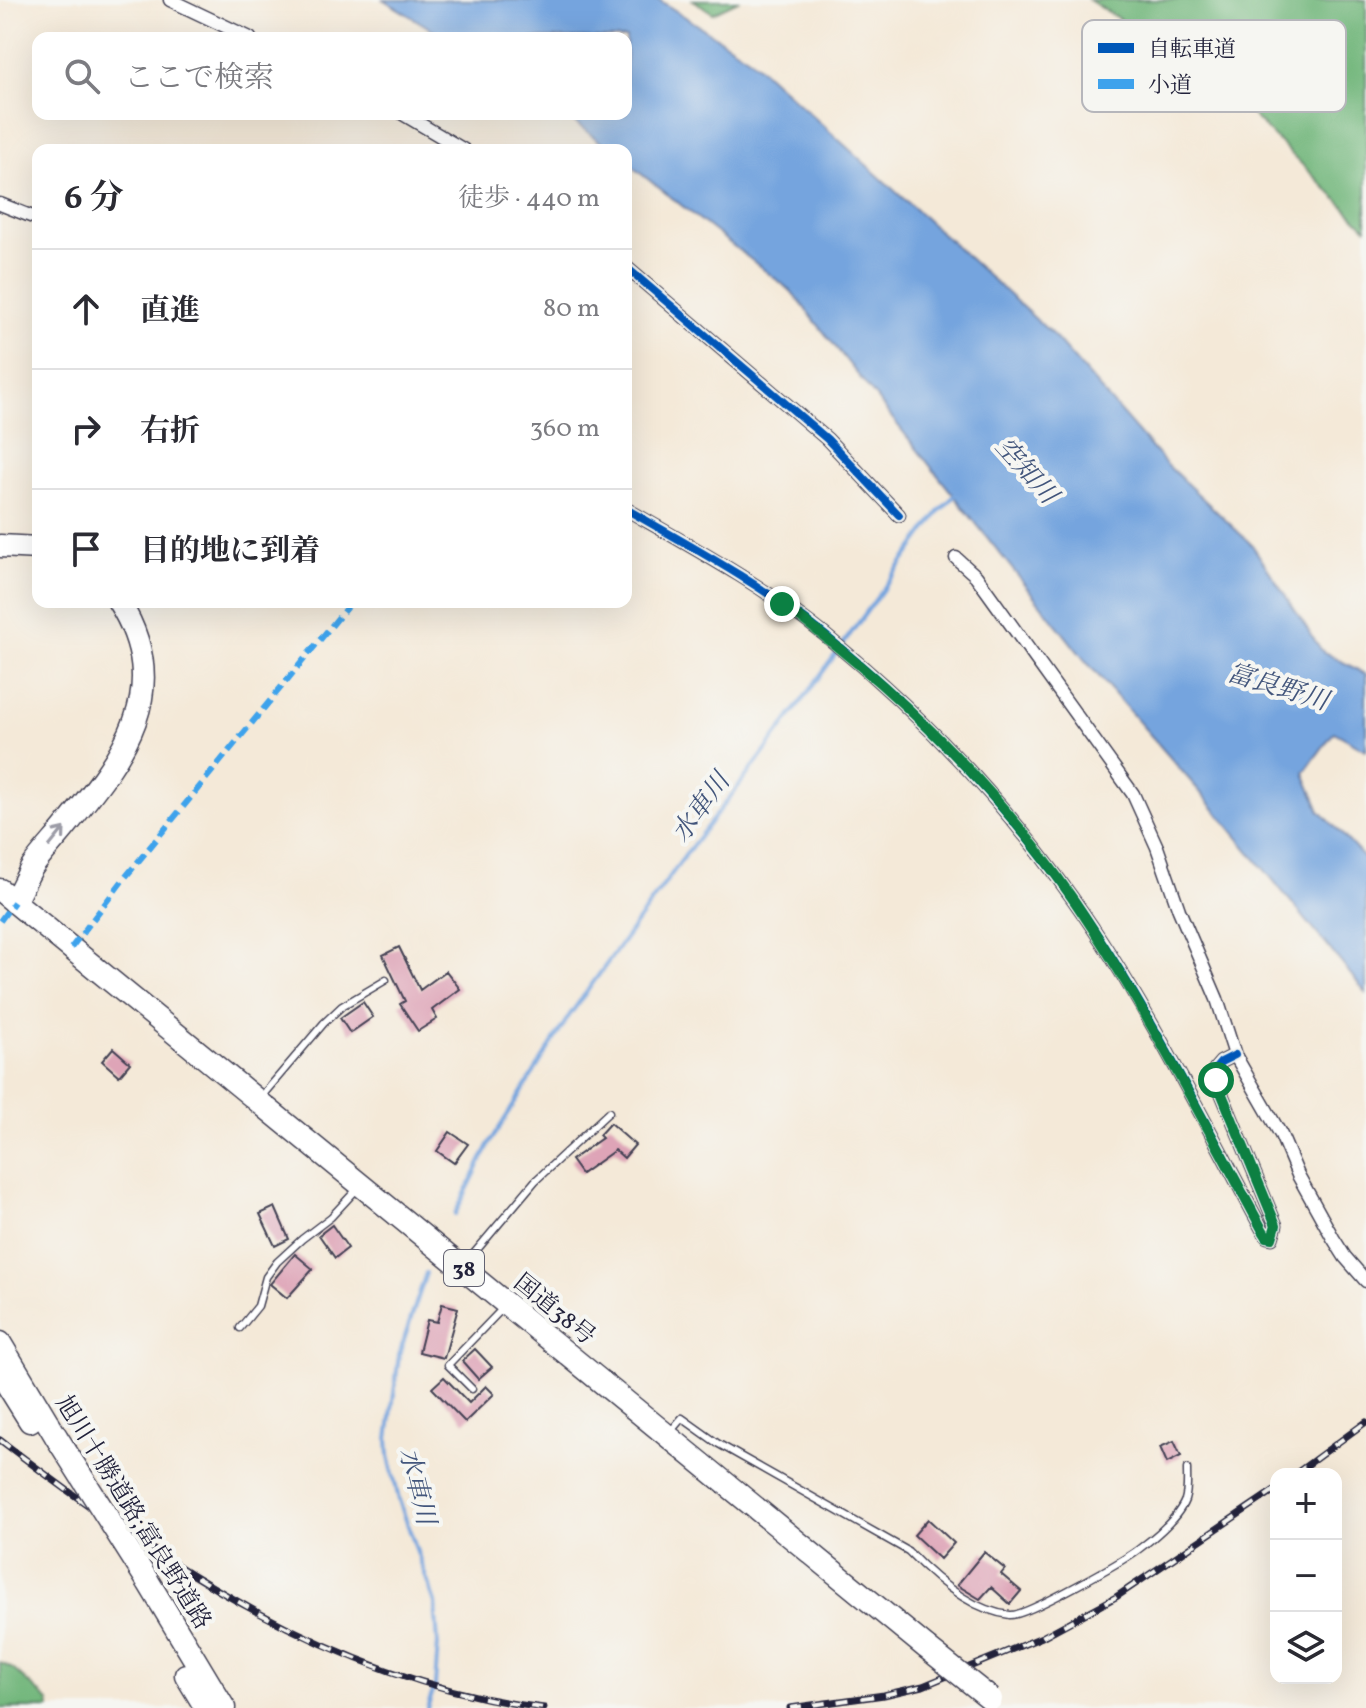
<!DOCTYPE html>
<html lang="ja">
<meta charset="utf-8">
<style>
body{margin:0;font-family:Vollkorn,"Noto Serif JP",serif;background:#f7f7f7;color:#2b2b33}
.controls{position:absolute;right:24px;bottom:24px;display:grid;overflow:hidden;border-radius:16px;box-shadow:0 8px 32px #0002}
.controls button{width:72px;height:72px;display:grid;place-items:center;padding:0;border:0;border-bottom:2px solid #e1e1e2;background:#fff;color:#2b2b33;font:40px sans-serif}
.stop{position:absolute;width:24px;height:24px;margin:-18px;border:6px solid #0b8043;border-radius:50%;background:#fff}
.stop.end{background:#0b8043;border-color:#fff;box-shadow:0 2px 8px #0008}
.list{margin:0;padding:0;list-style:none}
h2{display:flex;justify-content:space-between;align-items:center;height:104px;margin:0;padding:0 32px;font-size:34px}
h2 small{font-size:26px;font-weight:400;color:#7c7c81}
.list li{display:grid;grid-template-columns:52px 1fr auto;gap:24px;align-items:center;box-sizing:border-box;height:120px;padding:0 32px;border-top:2px solid #e1e1e2}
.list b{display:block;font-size:30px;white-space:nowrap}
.list em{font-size:26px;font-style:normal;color:#7c7c81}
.icon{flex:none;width:44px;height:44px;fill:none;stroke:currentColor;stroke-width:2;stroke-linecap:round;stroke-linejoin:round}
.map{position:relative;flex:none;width:1366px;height:1708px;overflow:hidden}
.search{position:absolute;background:#fff;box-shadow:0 8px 32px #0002;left:32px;top:32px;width:600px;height:88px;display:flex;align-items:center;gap:20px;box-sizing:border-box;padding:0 28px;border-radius:16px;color:#7c7c81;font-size:30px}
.panel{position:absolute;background:#fff;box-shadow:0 8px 32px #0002;left:32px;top:144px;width:600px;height:464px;border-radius:16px}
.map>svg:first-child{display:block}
</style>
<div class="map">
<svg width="1366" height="1708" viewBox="0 0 1366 1708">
<rect width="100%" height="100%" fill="#f6f6f2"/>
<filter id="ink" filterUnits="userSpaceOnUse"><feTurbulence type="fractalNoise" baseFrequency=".0125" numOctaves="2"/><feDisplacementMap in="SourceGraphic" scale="16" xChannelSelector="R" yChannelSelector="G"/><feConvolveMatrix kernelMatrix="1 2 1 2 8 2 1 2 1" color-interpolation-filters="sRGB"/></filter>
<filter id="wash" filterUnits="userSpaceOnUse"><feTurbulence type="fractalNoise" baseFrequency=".006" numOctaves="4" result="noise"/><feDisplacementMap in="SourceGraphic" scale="32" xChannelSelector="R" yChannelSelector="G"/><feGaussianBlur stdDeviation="1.8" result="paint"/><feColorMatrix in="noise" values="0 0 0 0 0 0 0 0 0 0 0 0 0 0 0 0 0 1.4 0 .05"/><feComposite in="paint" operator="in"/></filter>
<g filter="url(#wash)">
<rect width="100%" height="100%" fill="#f4e9d8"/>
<path fill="#71b67a" stroke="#4a6c5a" stroke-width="2" d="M693,0H740L713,13Z
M1089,0H1366V228L1219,82Z
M0,1662L13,1669L49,1701L50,1708H0Z"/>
<path fill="#75a4de" stroke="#4c638c" stroke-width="2" d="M384,0H659L749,58L1051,333L1164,462L1252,545L1322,651L1366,674V750L1334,732L1304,773L1320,811L1366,860V993L1208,801L1084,659L791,291L626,162V150H611L564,114H626V38H446Z"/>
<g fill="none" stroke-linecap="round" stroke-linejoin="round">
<path stroke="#75a4de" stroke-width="4" d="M455,1214L490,1143L569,1016L689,850L761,757L939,512L958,492
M426,1273L399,1355L388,1439L389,1456L399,1500L435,1603L438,1643L435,1686L427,1708"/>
</g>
<g id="blocks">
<path fill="#dea4b7" d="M399,947L420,990L446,971L460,989L432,1010L437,1019L418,1031L400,1004L405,1001L383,955Z
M363,1002L373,1017L350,1033L340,1018Z
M113,1048L130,1063L119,1076L102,1061Z
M610,1123L635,1145L624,1158L615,1150L581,1174L571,1160L602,1138L599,1135Z
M450,1132L468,1144L454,1163L437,1151Z
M275,1207L289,1239L275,1246L260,1214Z
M332,1225L348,1248L335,1258L319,1235Z
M295,1254L313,1269L287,1298L270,1284Z
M442,1304L458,1308L444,1358L419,1352L427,1320L437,1322Z
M475,1349L492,1367L478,1379L462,1361Z
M444,1377L469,1403L486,1386L494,1394L465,1422L432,1388Z
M1174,1441L1181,1456L1167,1463L1160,1447Z
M928,1519L954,1543L940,1559L914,1535Z
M984,1552L1005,1569L1001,1574L1021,1591L1010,1604L991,1587L980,1599L957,1585Z"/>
</g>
</g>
<g filter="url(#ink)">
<use href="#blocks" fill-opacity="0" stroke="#424053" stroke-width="2"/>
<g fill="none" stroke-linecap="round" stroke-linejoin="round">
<defs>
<path id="lane" d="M261,1097L324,1023L342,1006L386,980
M465,1264L535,1181L609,1112
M240,1328L258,1306L266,1277L277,1262L302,1239L331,1217L358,1188
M472,1389L448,1365L502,1309
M670,1432L682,1418L717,1443L908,1551C933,1577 972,1611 1010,1615C1025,1617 1123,1561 1139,1549C1155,1537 1178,1518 1185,1500C1188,1491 1187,1478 1187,1469"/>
<path id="street" d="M170,0L250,38
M403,114L464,150
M0,204L38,219
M626,267L827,439L899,515
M626,509C694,548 764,586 825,635C919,712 1003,800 1073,899C1146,1002 1202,1118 1262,1229L1267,1237L1272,1238L1276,1225L1216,1080L1215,1069L1221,1062L1235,1055
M956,558L976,576L1133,794L1157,847L1179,910L1217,999L1235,1055L1281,1135L1298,1175L1333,1238L1345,1257L1366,1281"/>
<path id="highway" d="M0,546L38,548
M0,890L927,1648
M14,902C20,891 25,880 31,869C41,854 55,840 66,826C123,756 175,691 119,602
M0,1343L57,1438
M0,1373L30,1421
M147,1580L224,1708
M186,1675L206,1708"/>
</defs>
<use href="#lane" stroke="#424053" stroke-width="9"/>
<use href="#street" stroke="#424053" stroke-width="15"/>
<use href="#highway" stroke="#424053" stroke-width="25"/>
<use href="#lane" stroke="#fff" stroke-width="6"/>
<use href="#street" stroke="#fff" stroke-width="12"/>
<use href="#highway" stroke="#fff" stroke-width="22"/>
<defs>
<path id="rail" d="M0,1440C161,1563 337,1683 544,1708
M1295,1474L1366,1422
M790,1708L884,1695L923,1686L1042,1637L1116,1597L1276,1489"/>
</defs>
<use href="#rail" stroke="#22223b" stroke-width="7"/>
<use href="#rail" stroke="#f6f6f2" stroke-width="4" stroke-dasharray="12" stroke-linecap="butt"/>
<defs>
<path id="highway-bridge" d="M57,1438L147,1580
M927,1648L991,1699"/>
</defs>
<use href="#highway-bridge" stroke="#424053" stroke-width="25" stroke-linecap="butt"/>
<use href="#highway-bridge" stroke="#fff" stroke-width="22"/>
<path stroke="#3ea2ec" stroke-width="6" stroke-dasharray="12 6" stroke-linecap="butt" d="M0,921L14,902
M71,948L123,880L351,602"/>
<defs>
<path id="cycleway" d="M626,267L827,439L899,515
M626,509C694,548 764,586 825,635C919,712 1003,800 1073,899C1146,1002 1202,1118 1262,1229L1267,1237L1272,1238L1276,1225L1216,1080L1215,1069L1221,1062L1235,1055"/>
</defs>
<use href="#cycleway" stroke="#f6f6f2" stroke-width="13"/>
<use href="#cycleway" stroke="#0057b8" stroke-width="8"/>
</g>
<defs><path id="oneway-shaft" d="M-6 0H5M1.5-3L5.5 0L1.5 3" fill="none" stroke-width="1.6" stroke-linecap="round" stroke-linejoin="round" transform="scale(2)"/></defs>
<use stroke="#9c9ca7" href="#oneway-shaft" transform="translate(57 837) rotate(-51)"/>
</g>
<g fill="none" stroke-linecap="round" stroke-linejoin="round" filter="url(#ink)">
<path stroke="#0b8043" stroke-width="10" d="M782,604C894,687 996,786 1075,902C1145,1006 1202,1119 1262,1229L1267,1237L1272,1238L1276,1225L1216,1080"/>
</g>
<g text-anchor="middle" stroke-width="8" stroke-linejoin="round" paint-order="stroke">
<rect fill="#f6f6f2" stroke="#626272" stroke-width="2" x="444" y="1250" width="40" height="36" rx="6"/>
<g font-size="22" font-weight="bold" fill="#22223b">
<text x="464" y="1276">38</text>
</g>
<g font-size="24" fill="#22223b" stroke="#f6f6f2">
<text transform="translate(555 1309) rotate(39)" y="8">国道38号</text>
<text transform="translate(134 1512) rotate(58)" y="8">旭川十勝道路;富良野道路</text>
</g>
<g font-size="26" font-style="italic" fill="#43567c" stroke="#f6f6f2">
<text transform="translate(1027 470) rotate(48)" y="9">空知川</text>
<text transform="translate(1278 686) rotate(17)" y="9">富良野川</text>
<text transform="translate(700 807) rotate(-54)" y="9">水車川</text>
<text transform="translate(418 1486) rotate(76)" y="9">水車川</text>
</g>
</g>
<rect x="1082" y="20" width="264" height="92" rx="12" fill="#f6f6f2" stroke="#b6b6bb" stroke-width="2"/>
<rect x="1098" y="43" width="36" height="10" fill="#0057b8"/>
<rect x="1098" y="79" width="36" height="10" fill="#3ea2ec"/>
<g font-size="22" fill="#22223b">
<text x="1148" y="56">自転車道</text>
<text x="1148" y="92">小道</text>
</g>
</svg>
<div class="controls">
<button>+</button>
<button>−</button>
<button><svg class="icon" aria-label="layers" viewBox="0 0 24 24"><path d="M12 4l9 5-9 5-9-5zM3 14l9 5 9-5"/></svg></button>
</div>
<div class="stop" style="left:1216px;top:1080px"></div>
<div class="stop end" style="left:782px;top:604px"></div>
<div class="search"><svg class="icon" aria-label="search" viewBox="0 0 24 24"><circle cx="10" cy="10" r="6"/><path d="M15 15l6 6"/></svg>ここで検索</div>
<section class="panel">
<h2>6 分<small>徒歩 · 440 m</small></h2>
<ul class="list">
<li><svg class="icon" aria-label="ahead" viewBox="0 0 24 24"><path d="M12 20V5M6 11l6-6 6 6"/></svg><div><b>直進</b></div><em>80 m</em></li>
<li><svg class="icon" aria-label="right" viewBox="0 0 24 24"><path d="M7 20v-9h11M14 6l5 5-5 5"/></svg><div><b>右折</b></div><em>360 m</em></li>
<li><svg class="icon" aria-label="arrive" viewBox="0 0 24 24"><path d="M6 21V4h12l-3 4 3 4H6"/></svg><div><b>目的地に到着</b></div></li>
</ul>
</section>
</div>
